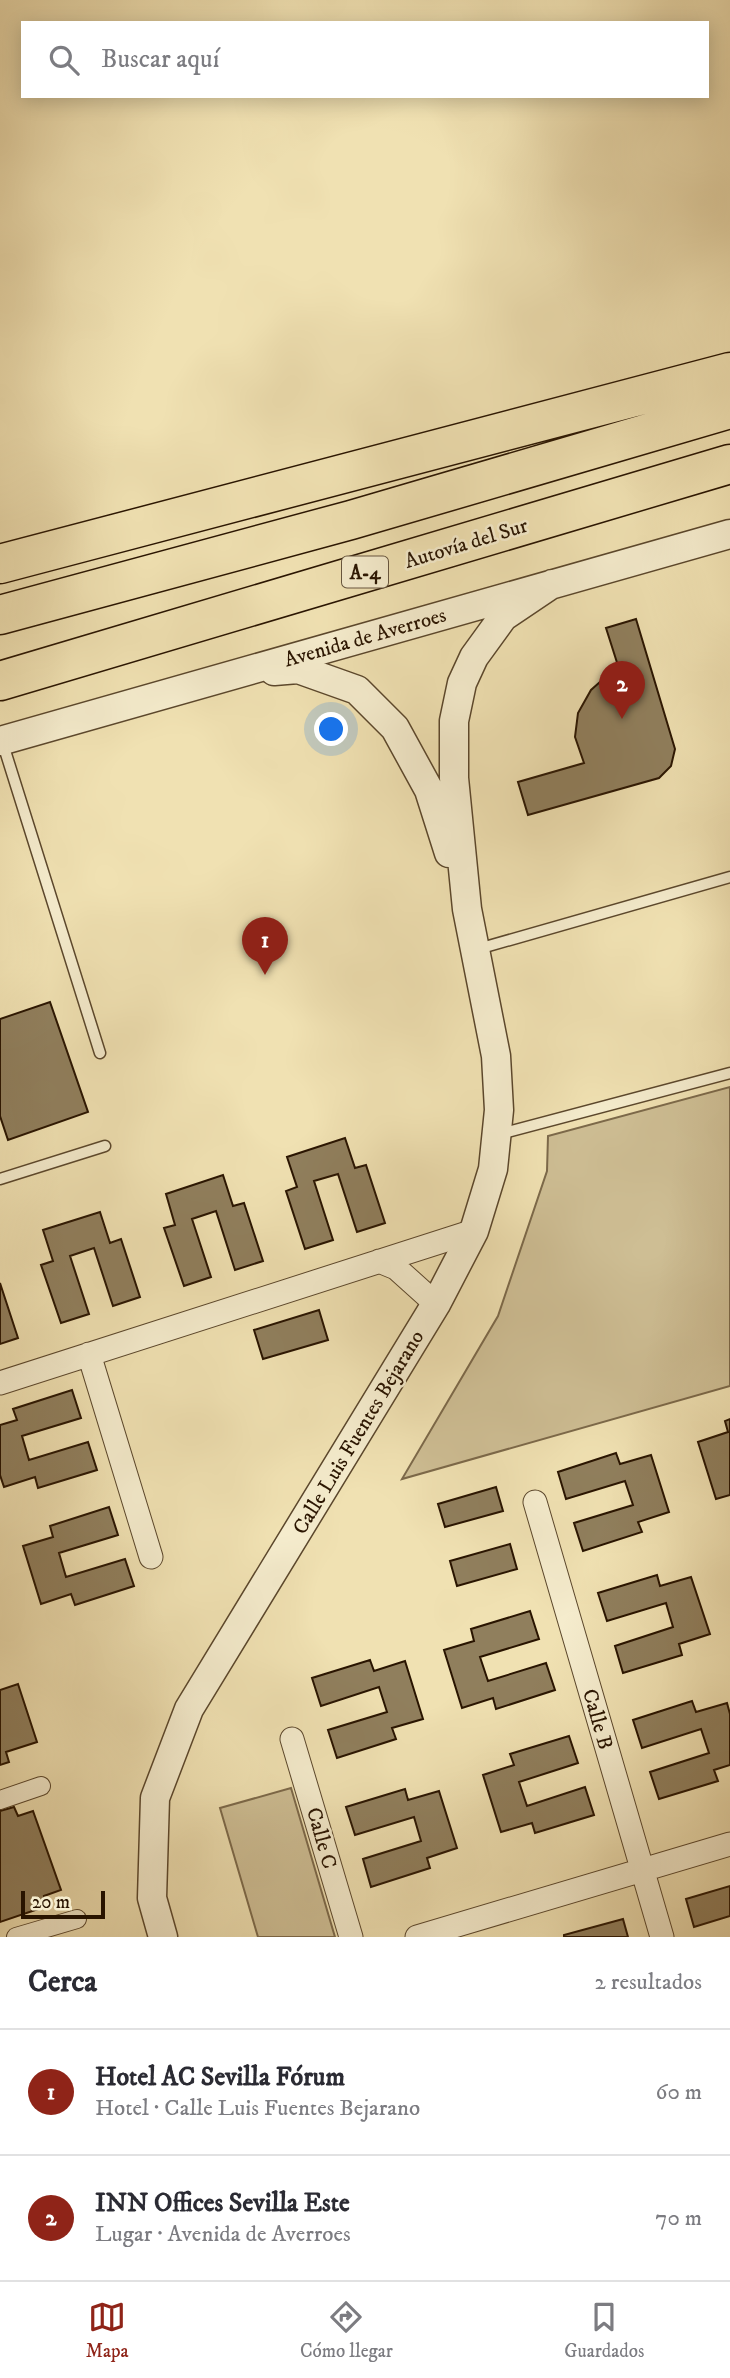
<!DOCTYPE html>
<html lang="es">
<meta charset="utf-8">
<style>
body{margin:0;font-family:"IM FELL DW Pica",serif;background:#f7f7f7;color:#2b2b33}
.scale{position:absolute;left:21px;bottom:18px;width:84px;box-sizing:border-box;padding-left:7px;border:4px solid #291400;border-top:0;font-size:19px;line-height:24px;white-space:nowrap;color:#291400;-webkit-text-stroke:5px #f5eccd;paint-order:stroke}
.you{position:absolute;left:332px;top:730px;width:24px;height:24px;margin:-18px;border:5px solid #fff;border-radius:50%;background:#1a73e8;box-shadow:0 0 0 10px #1a73e833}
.badge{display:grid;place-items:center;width:46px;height:46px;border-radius:50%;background:#8f2418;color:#fff;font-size:23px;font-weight:700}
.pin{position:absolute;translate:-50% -58px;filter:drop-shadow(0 2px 4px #0008)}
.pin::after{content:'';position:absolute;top:37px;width:24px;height:21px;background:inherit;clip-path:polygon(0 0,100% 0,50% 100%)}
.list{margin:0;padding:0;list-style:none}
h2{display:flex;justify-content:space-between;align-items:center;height:91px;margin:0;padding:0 28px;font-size:30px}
h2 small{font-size:23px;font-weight:400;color:#7c7c81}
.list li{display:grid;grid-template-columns:46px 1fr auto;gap:21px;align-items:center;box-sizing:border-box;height:126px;padding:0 28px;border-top:2px solid #e1e1e2}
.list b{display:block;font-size:26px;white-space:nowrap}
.list p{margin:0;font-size:23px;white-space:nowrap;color:#7c7c81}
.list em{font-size:23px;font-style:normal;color:#7c7c81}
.icon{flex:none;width:38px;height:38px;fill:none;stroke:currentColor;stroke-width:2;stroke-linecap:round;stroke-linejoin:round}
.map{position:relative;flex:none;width:730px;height:1937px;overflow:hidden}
.search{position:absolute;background:#fff;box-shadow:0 4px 18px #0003;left:21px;right:21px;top:21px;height:77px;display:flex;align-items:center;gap:18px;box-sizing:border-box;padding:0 24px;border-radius:0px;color:#7c7c81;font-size:26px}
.sheet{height:343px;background:#fff}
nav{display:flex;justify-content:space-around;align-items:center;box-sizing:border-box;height:98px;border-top:2px solid #e1e1e2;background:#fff;font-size:19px;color:#7c7c81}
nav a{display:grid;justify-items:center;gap:4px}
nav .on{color:#8f2418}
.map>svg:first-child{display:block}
</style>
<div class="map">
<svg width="730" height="1937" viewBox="0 0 730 1937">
<rect width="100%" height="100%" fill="#f0e1b2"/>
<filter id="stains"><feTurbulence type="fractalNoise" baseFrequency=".00286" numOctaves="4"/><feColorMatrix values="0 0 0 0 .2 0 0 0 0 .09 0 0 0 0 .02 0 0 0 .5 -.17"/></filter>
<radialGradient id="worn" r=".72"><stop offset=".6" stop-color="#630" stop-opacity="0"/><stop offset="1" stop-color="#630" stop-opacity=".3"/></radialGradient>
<path fill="#cebe94" stroke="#7c694a" stroke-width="2" d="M730,1087V1386L402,1479L498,1316L547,1171L548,1136Z
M291,1788L335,1937H258L220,1808Z"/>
<path fill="#907f5d" stroke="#291400" stroke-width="2" d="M636,619L675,749L671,766L659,778L528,815L518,782L584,763L575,737L578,713L591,690L601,681L620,672L606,628Z
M50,1002L88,1112L8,1140L0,1116V1019Z
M345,1138L355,1168L366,1165L385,1223L357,1232L338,1174L314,1181L333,1240L305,1249L286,1191L297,1187L287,1157Z
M223,1175L233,1206L244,1203L263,1261L235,1270L216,1211L192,1219L211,1277L184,1286L164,1228L175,1225L166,1194Z
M100,1212L110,1243L121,1239L140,1297L113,1306L94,1248L70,1256L89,1314L61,1323L41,1265L53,1261L43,1230Z
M0,1283L18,1338L0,1344Z
M319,1310L328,1340L263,1359L254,1330Z
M72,1390L81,1418L22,1436L29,1460L88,1442L97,1470L38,1488L35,1477L4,1487L0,1475V1425L17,1420L13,1409Z
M730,1419V1495L716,1499L698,1442L728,1432L725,1421Z
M616,1453L620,1464L651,1455L669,1512L638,1522L642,1532L583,1551L574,1523L633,1505L625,1481L566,1499L558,1472Z
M496,1487L503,1511L445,1527L438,1504Z
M109,1507L118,1535L59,1553L66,1577L125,1559L134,1586L75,1605L71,1594L41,1604L23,1546L53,1537L50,1526Z
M510,1544L517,1569L457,1586L450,1561Z
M657,1575L660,1586L691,1577L710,1634L679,1644L682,1655L623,1673L615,1646L673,1627L666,1603L607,1621L598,1593Z
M530,1611L539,1639L480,1657L488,1681L546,1663L555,1690L496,1709L493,1698L462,1708L444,1650L474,1641L471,1629Z
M370,1660L374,1671L405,1661L423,1719L392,1728L396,1739L337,1758L328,1730L387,1712L379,1687L321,1706L312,1678Z
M18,1684L37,1742L6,1752L9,1762L0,1765V1690Z
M692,1701L696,1712L727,1703L730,1714V1765L714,1770L718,1781L659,1799L650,1772L709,1753L701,1729L642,1748L633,1720Z
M569,1736L578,1763L519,1782L527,1806L585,1787L594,1815L535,1833L532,1823L501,1832L483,1775L514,1765L510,1754Z
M405,1789L408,1800L439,1791L457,1848L427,1858L430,1868L371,1887L363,1859L421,1841L414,1817L355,1835L346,1807Z
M14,1807L18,1816L33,1811L61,1890L44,1896L47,1906L0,1922V1811Z
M730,1886V1916L694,1927L686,1899Z
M623,1919L628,1937H564V1935Z"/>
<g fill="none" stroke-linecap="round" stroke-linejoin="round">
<defs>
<path id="service" d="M2,741L100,1053
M478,949L730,877
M500,1134L730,1073
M0,1179L105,1146"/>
<path id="pedestrian" d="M0,1800L41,1786
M16,1937L77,1919"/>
<path id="minor" d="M379,1261L396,1268L436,1304
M89,1354L151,1557
M0,1383L474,1231
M535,1502L662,1937
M292,1739L351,1937
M417,1937L730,1844"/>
<path id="tertiary" d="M274,671L298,669L357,690L395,728L429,790L449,853
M0,741L730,534
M163,1937L152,1898L155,1798L189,1709L436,1304L474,1231L493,1169L499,1110L496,1056L467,909L454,778V721L462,683L474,657L503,617L552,584"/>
<path id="motorway" d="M0,564L730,372
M0,615L351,520L730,409
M0,681L730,464"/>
</defs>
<use href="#service" stroke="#5b472c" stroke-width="13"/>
<use href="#pedestrian" stroke="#5b472c" stroke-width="20"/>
<use href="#minor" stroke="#5b472c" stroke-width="25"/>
<use href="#tertiary" stroke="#5b472c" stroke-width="31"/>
<use href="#motorway" stroke="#291400" stroke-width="41"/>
<use href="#service" stroke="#f5eccd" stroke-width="10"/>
<use href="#pedestrian" stroke="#f5eccd" stroke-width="18"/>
<use href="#minor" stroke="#f5eccd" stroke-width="23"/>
<use href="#tertiary" stroke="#f5eccd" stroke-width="28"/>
<use href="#motorway" stroke="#f0e1b2" stroke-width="38"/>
</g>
<g text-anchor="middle" stroke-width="5" stroke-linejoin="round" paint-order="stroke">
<rect fill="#f5eccd" stroke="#66553e" stroke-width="2" x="342" y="556.5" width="46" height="31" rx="5"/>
<g font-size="19" font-weight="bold" fill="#291400">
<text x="365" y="579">A-4</text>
</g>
<g font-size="21" fill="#291400" stroke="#f5eccd">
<text transform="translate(466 543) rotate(-17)" y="7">Autovía del Sur</text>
<text transform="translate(365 637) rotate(-16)" y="7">Avenida de Averroes</text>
<text transform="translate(358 1432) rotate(-59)" y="7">Calle Luis Fuentes Bejarano</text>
<text transform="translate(598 1719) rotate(74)" y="7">Calle B</text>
<text transform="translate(322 1838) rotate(74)" y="7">Calle C</text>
</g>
</g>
<rect width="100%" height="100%" filter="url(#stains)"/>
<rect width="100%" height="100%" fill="url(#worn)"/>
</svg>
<div class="scale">20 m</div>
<div class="you"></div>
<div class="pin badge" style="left:265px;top:975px">1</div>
<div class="pin badge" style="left:622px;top:719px">2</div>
<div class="search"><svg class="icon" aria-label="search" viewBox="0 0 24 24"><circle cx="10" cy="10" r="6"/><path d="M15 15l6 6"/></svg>Buscar aquí</div>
</div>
<section class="sheet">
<h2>Cerca<small>2 resultados</small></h2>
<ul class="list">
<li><span class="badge">1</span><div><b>Hotel AC Sevilla Fórum</b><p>Hotel · Calle Luis Fuentes Bejarano</p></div><em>60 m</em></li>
<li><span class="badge">2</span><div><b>INN Offices Sevilla Este</b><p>Lugar · Avenida de Averroes</p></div><em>70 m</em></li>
</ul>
</section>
<nav>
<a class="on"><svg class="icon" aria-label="map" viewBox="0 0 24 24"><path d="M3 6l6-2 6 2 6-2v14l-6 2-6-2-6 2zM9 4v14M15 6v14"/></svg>Mapa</a>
<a><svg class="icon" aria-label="directions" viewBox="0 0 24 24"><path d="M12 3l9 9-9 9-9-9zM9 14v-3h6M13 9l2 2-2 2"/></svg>Cómo llegar</a>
<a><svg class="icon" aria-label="saved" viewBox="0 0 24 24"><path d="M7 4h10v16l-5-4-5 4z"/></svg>Guardados</a>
</nav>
